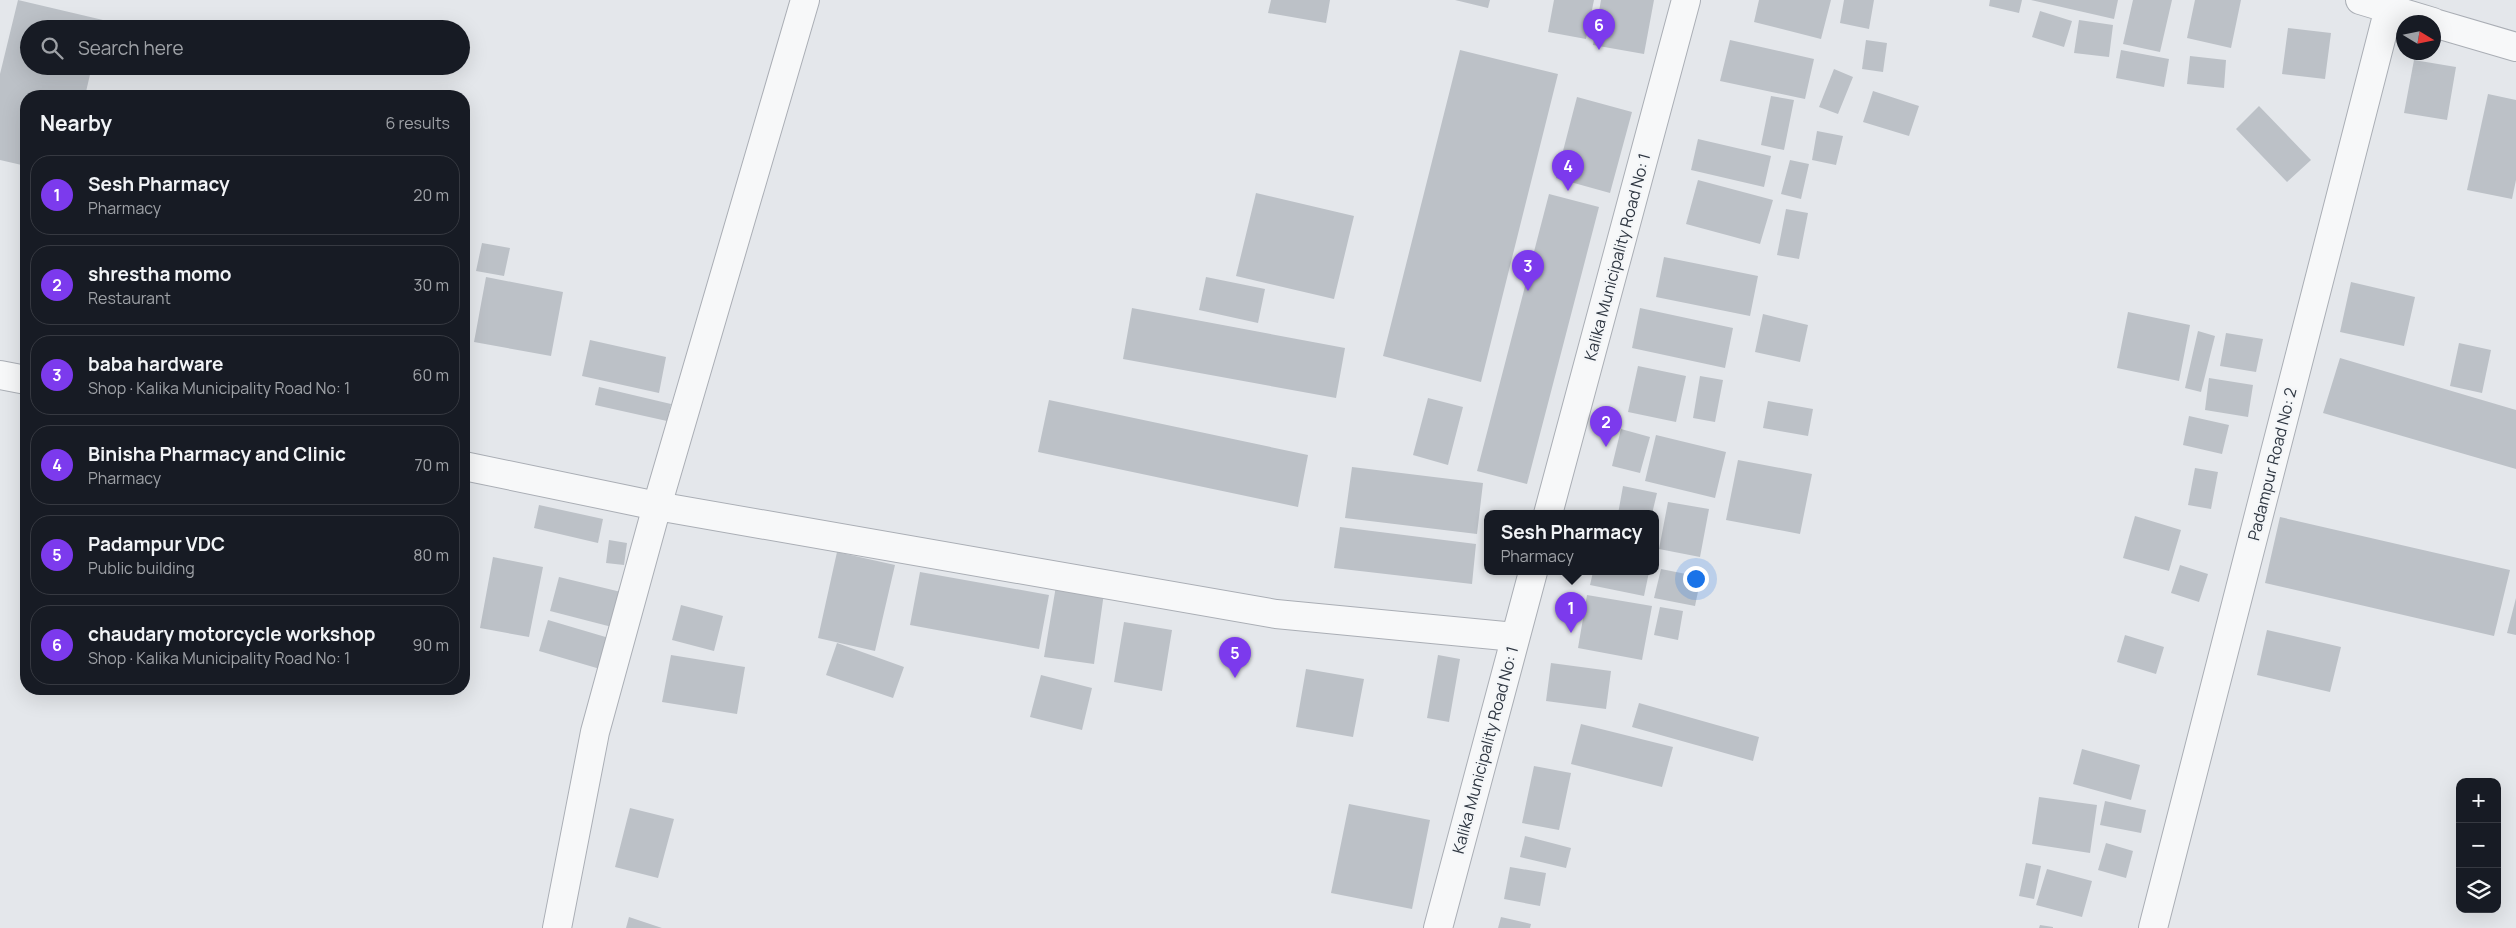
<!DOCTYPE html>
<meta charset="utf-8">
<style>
body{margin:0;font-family:Manrope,sans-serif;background:#20242c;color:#f1f3f6}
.controls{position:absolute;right:15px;bottom:15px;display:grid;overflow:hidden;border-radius:10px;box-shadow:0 5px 20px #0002}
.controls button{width:45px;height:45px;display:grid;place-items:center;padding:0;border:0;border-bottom:1px solid #363941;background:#171b24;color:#f1f3f6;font:25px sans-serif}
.compass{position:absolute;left:2396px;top:15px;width:45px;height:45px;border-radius:50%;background:#171b24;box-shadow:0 5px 20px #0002;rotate:100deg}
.you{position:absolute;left:1695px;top:578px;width:18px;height:18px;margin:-12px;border:4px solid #fff;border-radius:50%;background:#1a73e8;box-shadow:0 0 0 8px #1a73e833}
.badge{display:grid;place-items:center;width:32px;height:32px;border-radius:50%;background:#7c3aed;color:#fff;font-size:16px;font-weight:700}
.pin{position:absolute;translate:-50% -41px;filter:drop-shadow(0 1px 2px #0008)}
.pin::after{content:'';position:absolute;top:26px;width:18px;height:15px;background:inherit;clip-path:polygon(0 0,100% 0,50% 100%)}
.popup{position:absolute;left:1484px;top:510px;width:175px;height:65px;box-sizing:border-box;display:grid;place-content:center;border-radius:10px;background:#171b24;filter:drop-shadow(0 1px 4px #0005);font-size:16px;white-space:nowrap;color:#9ea1a6}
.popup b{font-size:19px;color:#f1f3f6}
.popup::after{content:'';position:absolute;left:50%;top:100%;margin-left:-10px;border:10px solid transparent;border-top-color:#171b24}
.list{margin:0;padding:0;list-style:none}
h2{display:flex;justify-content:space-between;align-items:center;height:65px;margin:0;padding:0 20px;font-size:21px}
h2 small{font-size:16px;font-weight:400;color:#9ea1a6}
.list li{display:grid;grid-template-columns:32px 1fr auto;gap:15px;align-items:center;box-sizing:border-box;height:80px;margin:0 10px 10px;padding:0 10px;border:1px solid #363941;border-radius:20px}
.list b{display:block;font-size:19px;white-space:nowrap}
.list p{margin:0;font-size:16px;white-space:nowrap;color:#9ea1a6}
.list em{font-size:16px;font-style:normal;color:#9ea1a6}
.icon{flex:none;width:28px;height:28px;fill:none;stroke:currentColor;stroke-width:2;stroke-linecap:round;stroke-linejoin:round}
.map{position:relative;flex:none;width:2516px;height:928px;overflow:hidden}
.search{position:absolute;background:#171b24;box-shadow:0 5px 20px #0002;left:20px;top:20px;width:450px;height:55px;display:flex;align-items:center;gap:12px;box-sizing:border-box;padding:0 18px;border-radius:28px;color:#9ea1a6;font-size:19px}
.panel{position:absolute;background:#171b24;box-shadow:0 5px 20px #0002;left:20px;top:90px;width:450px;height:605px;border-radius:20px}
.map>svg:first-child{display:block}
</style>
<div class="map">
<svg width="2516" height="928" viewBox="0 0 2516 928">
<rect width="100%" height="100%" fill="#e4e7eb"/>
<path fill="#bcc1c7" d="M18,0L103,20L101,29H29V66H92L85,96H26V166L0,160V74Z
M1271,0H1330L1326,23L1268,13Z
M1455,0H1490L1488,8Z
M1554,0H1594L1586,39L1548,32Z
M1601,0H1654L1644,54L1593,45Z
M1759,0H1831L1821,39L1754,22Z
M1844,0H1874L1869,29L1840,23Z
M1990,0H2022L2019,13L1989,6Z
M2031,0H2118L2114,19Z
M2133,0H2172L2160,52L2123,44Z
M2195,0H2241L2231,48L2187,38Z
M2040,11L2072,21L2064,47L2032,37Z
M2079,20L2113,25L2109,57L2074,53Z
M2288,28L2331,33L2325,79L2282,74Z
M1730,40L1814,59L1805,99L1720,81Z
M1866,40L1887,43L1883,72L1862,69Z
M1460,50L1558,74L1481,382L1383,356Z
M2121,50L2169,59L2164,87L2116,78Z
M2190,56L2226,60L2224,88L2187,84Z
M2414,60L2456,67L2447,120L2404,113Z
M1834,69L1853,77L1838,114L1819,107Z
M1873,91L1919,106L1909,136L1863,122Z
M2488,94L2516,100V180L2512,199L2467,190Z
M1771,96L1794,100L1784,150L1761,145Z
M1577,97L1632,112L1610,193L1556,178Z
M2259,106L2311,160L2287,182L2236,129Z
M1817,131L1843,136L1836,165L1812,160Z
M1698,139L1771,156L1764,187L1691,170Z
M1790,160L1809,164L1801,199L1781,194Z
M1698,180L1773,200L1760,244L1686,224Z
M1256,193L1354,216L1334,299L1236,276Z
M1549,194L1599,207L1527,484L1477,471Z
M1786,209L1808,213L1799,259L1777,255Z
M482,243L510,248L504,276L476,271Z
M1664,257L1758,276L1750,316L1656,297Z
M486,277L563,292L551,356L474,342Z
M1206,277L1265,289L1258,323L1199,310Z
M2351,282L2415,297L2404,346L2340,332Z
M1132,308L1345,348L1336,398L1123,359Z
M1640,308L1733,328L1725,368L1632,348Z
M2128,312L2190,325L2179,381L2117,368Z
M1763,314L1808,325L1800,362L1755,352Z
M2198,331L2215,336L2201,392L2185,388Z
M2226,333L2263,339L2256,372L2220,366Z
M590,340L666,357L659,393L582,376Z
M2459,343L2491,350L2482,393L2450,386Z
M2340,358L2516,410V469L2323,413Z
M1638,366L1686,376L1676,422L1628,412Z
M1700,376L1723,380L1715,422L1693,418Z
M2209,378L2253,385L2248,417L2205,410Z
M599,387L671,404L667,421L595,405Z
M1428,398L1463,407L1448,465L1413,455Z
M1049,400L1308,455L1298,507L1038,452Z
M1768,401L1813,409L1808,436L1763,428Z
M2189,416L2229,425L2222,454L2183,445Z
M1621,429L1650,437L1640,473L1612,466Z
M1656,435L1726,452L1715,498L1645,481Z
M1738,460L1812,474L1800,534L1726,520Z
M1352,467L1483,483L1477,534L1345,518Z
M2195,468L2218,472L2211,509L2188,505Z
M1623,486L1657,493L1652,514H1618Z
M1668,502L1709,509L1700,557L1659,549Z
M539,505L603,519L598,543L534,528Z
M2135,516L2181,530L2169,571L2123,558Z
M2280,517L2510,570L2494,636L2265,583Z
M1340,527L1476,544L1472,584L1334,568Z
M609,540L627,543L624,565L606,563Z
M837,552L895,565L875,651L818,638Z
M493,557L543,567L529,637L480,628Z
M2180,565L2208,574L2199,602L2171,593Z
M1661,569L1701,577L1695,606L1654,598Z
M920,572L1049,595L1039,649L910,625Z
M1593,572H1649L1644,596L1590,585Z
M559,577L621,592L612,627L550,611Z
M1056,586L1104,593L1094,664L1044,657Z
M1587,595L1652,606L1642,660L1578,648Z
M2516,598V635L2507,633Z
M681,605L723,616L714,651L672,640Z
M1660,607L1683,611L1678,640L1654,635Z
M548,620L609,638L600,669L539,651Z
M1124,622L1172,630L1162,691L1114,682Z
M2267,630L2341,647L2330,692L2257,675Z
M2125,635L2164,647L2156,674L2117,662Z
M837,643L904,667L893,698L826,675Z
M671,655L745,667L737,714L662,702Z
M1438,655L1460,659L1449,722L1427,718Z
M1551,663L1611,671L1606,709L1546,701Z
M1306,669L1364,679L1353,737L1296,727Z
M1041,675L1092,688L1082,730L1030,717Z
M1639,703L1759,737L1753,761L1632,727Z
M1581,724L1673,747L1662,787L1571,764Z
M2082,749L2140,765L2131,800L2073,784Z
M1534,766L1571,773L1559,830L1522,823Z
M2039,797L2097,805L2090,853L2032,844Z
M2105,801L2146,810L2141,833L2100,825Z
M1349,804L1430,820L1412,909L1331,893Z
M630,808L674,819L658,878L615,867Z
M1525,836L1571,848L1566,868L1520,857Z
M2106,843L2133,851L2126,878L2098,870Z
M2026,863L2041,866L2034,899L2019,896Z
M1510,867L1546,873L1540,906L1504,899Z
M2047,869L2092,881L2082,917L2036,905Z
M629,917L662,928H626Z
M1501,917L1531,924L1530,928H1498Z
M2040,925L2053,927V928H2039Z"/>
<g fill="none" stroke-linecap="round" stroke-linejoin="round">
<defs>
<path id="minor" d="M2360,0L2433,22
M2434,23L2516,47
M0,375L26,380
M464,466L657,506L1276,614L1515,637
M1548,514L1686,0
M557,928L595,732L657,506L805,0
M1438,928L1533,572
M2153,928L2391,0"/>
</defs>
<use href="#minor" stroke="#aaaeb5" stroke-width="30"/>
<use href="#minor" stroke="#f7f8f9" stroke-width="28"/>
</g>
<g text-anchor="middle" stroke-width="4.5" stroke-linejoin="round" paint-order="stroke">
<g font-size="16" fill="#2e3641" stroke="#f4f6f8">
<text transform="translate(1617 257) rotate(-75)" y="6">Kalika Municipality Road No: 1</text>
<text transform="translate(2272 464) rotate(-76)" y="6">Padampur Road No: 2</text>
<text transform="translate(1485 750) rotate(-75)" y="6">Kalika Municipality Road No: 1</text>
</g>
</g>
</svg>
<div class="controls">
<button>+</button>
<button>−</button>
<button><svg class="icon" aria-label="layers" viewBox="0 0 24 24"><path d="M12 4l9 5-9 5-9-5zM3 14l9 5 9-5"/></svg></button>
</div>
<svg class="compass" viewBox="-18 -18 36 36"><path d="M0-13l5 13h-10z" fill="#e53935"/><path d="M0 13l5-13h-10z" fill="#9ea1a6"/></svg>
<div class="you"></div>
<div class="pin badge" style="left:1571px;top:633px">1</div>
<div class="popup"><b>Sesh Pharmacy</b>Pharmacy</div>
<div class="pin badge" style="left:1606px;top:447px">2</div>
<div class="pin badge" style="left:1528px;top:291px">3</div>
<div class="pin badge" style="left:1568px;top:191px">4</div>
<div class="pin badge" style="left:1235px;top:678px">5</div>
<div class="pin badge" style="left:1599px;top:50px">6</div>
<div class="search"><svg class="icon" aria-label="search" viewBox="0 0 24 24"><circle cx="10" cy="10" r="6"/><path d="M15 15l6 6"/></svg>Search here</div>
<section class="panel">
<h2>Nearby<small>6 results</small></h2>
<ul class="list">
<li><span class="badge">1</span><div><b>Sesh Pharmacy</b><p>Pharmacy</p></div><em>20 m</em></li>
<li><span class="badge">2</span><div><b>shrestha momo</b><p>Restaurant</p></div><em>30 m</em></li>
<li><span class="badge">3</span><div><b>baba hardware</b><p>Shop · Kalika Municipality Road No: 1</p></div><em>60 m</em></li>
<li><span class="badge">4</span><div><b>Binisha Pharmacy and Clinic</b><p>Pharmacy</p></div><em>70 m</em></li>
<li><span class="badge">5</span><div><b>Padampur VDC</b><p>Public building</p></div><em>80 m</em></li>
<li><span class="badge">6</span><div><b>chaudary motorcycle workshop</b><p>Shop · Kalika Municipality Road No: 1</p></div><em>90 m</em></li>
</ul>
</section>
</div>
